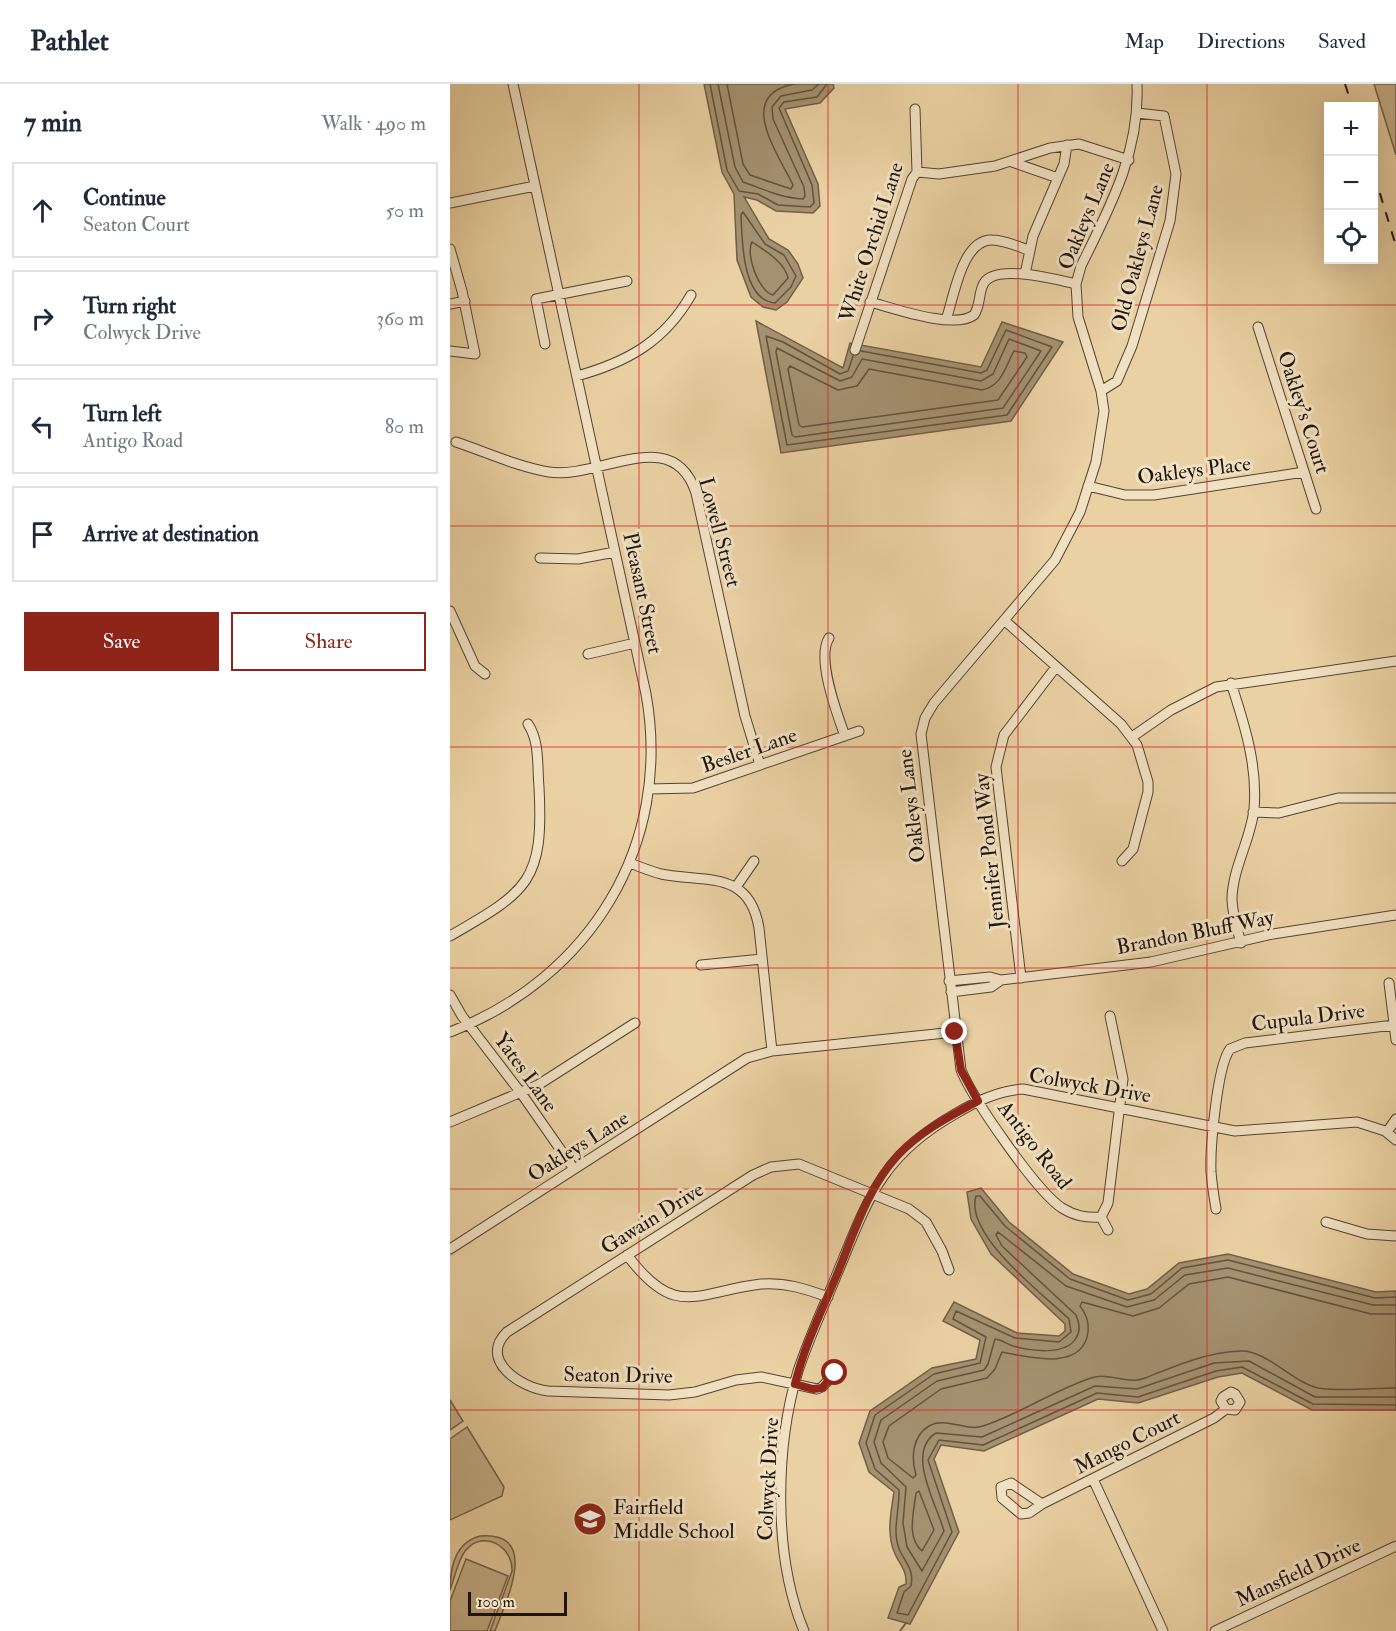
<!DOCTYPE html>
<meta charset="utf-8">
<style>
body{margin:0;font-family:"IM FELL Double Pica",serif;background:#f6f6f7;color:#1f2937}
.controls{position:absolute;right:18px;top:18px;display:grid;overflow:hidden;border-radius:0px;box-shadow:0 6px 24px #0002}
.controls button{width:54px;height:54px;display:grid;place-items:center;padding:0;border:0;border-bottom:2px solid #e0e1e3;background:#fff;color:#1f2937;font:30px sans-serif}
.scale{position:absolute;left:18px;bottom:15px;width:99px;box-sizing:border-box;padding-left:6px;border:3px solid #20150d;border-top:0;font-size:16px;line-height:21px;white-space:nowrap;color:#20150d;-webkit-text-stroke:4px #f1e1c3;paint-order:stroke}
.stop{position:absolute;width:18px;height:18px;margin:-14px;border:4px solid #8f2418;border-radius:50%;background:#fff}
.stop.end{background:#8f2418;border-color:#fff;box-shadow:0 2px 6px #0008}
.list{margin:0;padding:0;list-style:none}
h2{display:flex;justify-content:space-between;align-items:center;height:78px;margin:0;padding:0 24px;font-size:26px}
h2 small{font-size:20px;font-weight:400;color:#747a83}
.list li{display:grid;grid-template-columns:39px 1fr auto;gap:18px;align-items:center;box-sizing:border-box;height:96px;margin:0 12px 12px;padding:0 12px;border:2px solid #e0e1e3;border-radius:0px}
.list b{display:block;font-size:22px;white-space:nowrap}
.list p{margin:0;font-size:20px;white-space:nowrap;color:#747a83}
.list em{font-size:20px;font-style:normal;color:#747a83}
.actions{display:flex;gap:12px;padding:18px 24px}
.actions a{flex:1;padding:14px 0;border:2px solid #8f2418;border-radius:0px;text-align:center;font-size:21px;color:#8f2418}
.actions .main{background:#8f2418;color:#fff}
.icon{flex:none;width:33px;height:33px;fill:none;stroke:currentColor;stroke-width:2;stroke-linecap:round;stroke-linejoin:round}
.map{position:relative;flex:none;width:946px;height:1547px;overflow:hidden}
header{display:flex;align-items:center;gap:36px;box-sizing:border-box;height:84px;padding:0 30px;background:#fff;border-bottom:2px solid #e0e1e3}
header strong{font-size:28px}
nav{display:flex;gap:33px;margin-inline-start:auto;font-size:21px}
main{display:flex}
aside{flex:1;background:#fff}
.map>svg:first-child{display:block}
</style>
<header>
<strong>Pathlet</strong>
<nav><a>Map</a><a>Directions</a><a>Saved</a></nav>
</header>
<main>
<aside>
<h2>7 min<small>Walk · 490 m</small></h2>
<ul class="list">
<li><svg class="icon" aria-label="ahead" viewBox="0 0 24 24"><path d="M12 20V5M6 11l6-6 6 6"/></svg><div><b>Continue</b><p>Seaton Court</p></div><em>50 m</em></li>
<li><svg class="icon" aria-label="right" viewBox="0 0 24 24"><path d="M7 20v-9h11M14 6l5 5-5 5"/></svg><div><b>Turn right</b><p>Colwyck Drive</p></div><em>360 m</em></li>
<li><svg class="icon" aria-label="left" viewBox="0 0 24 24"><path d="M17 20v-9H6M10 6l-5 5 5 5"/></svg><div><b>Turn left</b><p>Antigo Road</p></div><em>80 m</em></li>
<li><svg class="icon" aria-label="arrive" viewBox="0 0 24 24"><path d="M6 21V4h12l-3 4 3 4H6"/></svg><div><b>Arrive at destination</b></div></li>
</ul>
<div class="actions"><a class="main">Save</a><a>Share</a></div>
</aside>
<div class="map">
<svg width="946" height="1547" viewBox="0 0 946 1547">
<rect width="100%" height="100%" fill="#ead1a3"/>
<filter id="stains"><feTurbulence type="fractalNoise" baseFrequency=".00333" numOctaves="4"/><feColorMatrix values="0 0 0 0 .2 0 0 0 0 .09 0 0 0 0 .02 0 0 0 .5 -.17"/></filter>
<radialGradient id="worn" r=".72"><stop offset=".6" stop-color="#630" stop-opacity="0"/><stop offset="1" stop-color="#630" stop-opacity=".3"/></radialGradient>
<path fill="#c8b18a" stroke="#74634c" stroke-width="1.5" d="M924,0H946V71Z
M0,1316L13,1337L0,1346Z
M17,1343L54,1403L52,1412L0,1436V1355Z
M30,1452C92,1447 55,1519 45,1547H40L62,1487C63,1463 34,1445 16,1466C8,1475 5,1493 0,1506C0,1483 6,1458 30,1452Z
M16,1475L58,1492L37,1547H0V1517Z"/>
<path fill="#a59170" stroke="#705f48" stroke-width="1.5" d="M254,0H383L384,4L370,19L335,25L368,100L370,122L363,129L326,127L307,116L294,113L319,155L338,166L348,180L353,194L337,218L326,226L313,223L301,213L287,176L284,110L272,88Z
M306,237L393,284L400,259L531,283L552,238L613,258L561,337L331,369Z
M531,1104L559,1138L623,1190L679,1210L697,1205L729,1179L778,1170L926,1208L946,1207V1326H862L792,1289L768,1293L688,1319L648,1315L534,1367L491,1361L484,1375L509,1448L460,1540L438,1534L449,1503L456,1500C457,1486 450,1481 445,1470C436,1450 441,1428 444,1408L419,1388L409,1359L420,1327L482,1284L526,1275L530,1256L493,1237L504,1218L567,1249L609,1252L615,1247V1240L541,1170L521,1135L517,1108Z"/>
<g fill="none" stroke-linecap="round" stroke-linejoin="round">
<path stroke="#62533e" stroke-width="1.5" d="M260,0L277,86L289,107L308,110L328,121L360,123L364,119L362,101L329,24L334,18L367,13L377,0
M268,0L285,83L293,98C313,105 331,114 353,115L355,112L354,103L323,35L322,23L331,12L362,6L369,0
M277,0L293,80L300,91L341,105L343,101C327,68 285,10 345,0
M293,128L315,160L334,171L346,192L341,203L325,219C292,216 292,156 291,131Z
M302,158C314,166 335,178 338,194L323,211C309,208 295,170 302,158Z
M559,255L591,267L553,324L345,353L342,351L326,268L327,264L390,297L402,293L412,275L531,297L543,290Z
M564,267L575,269L577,273L548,316L352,343L349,341L338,285L340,282L388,306L407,302L419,285L532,306C552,302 555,283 564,267Z
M403,272L398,287L390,290L333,258L316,252L337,361L557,331L602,263L556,246L537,286L531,289L411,267
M946,1213L925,1214L778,1176L732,1184L701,1210L678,1216L620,1195L555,1142L530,1112H526C514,1151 594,1211 619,1235L621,1248L609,1258L565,1254L506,1227L503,1235L536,1253L530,1279L484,1290L425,1331L416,1359L425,1385L449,1406C450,1426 441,1447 450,1467C457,1481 464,1486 461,1502L454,1508L447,1529L458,1531L502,1448L478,1376L489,1356L533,1361L647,1309L688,1313L766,1287L792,1283L863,1320L946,1321
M946,1221H923L778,1184L735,1191L704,1216L677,1223L616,1202L548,1148L546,1151L552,1162L626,1231C629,1238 631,1247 626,1254C616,1272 580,1267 563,1262C557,1260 552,1256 545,1255L538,1280L534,1286L487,1297L431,1336L424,1358L431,1379L456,1403L453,1439L457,1463L472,1487L494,1447C487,1421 455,1368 486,1349L532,1353L645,1302L687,1305L764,1279L799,1277L865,1313H946
M946,1230H921L778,1193L739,1200L709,1224L683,1232L632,1218L630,1222C636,1230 639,1237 638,1248C633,1288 577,1273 552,1268L545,1285L537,1294L491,1305L439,1342L433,1358L438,1374L463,1394L466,1391C461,1374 462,1352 479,1342C496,1332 516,1348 533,1342C570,1330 604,1306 641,1294C659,1288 678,1301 695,1294C725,1282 757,1268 791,1267C816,1266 844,1299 868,1304C892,1308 922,1304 946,1304
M469,1407L484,1446L472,1467C456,1454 464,1427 466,1409Z"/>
<path stroke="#705f48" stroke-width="2" d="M450,1547L456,1539"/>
<defs>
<path id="minor" d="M562,78L608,94
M467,88L489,90L545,82L600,64L629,60L679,76
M0,119L85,102
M0,165L12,207L25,270L0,267
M575,190L583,152L614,80L617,61
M420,218C443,224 504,246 524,231C531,221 528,209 534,199C546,179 607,196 626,200
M0,220L15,217
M496,236C504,213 512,155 542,156C554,156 567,162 578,166
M808,243L866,425
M95,260L86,215L177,197
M405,266L462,95L467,88L465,25
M127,292C177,278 214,258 241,211
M651,307L667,297L682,262L720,137L726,90L714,32L687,29
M6,358C36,368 68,383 99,388C149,396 223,338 246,409L295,632L310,681
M638,402L675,411H704L854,388
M90,474L128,475L165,468
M0,527L25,582L35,590
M554,536L671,640L687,661L698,698V708L683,765L672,777
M379,554C366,574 387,630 395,652
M138,570L185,559
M781,599C794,639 808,682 804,725C801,755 783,783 782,814C782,829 787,844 791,859
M682,653L721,626L766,603L946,577
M199,705L243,704L409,647
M803,728L829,729L888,714H946
M180,779C190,783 200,787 211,790C255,799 299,785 309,844L322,967
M286,803L304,777
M0,852C78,807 94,798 89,703C87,682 90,658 78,640
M251,881L312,875
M571,894L546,683L554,651L606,583
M551,896L701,878L823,850L946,831
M499,897L540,893L551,896L541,903L501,908
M939,899L946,956
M0,911L12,932L71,1009L124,1085
M0,948C140,894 223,761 196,610L63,0
M0,1038L88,1001L185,939
M937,1048L946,1035
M766,1125C764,1113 762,1101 761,1088C760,1065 767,982 780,965L795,959L944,941
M651,1133C636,1134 625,1132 612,1124C586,1107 523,1015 511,986L471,650L475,634L484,619L605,476L630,428L646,378L654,327L651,307L628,233L626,200L631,182C660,123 690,68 687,0
M876,1138L917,1150L946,1152
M658,1146L651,1133L658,1119L673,995L660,932
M0,1165L297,974L322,967L505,948
M177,1171C226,1236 245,1208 311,1200C335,1198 356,1205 378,1213
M385,1289L372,1303L367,1305L311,1293L286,1296L245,1308L219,1311L98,1307C71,1304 28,1276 57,1248L303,1091L321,1083L349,1080L459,1125L476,1138L492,1167L499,1186
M643,1395L713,1547
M592,1420L579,1429L571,1430L552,1414L551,1403L561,1399L592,1420L764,1334L776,1325L785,1326L790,1318L785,1310L781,1308L773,1313L771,1317L776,1325
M354,1547C323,1473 325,1364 348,1287C359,1254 374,1222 387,1190C418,1115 431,1072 505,1030C527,1017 548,1007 573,1005L785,1047L907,1038L935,1047L946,1056
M765,1547L946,1462"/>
</defs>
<use href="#minor" stroke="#524432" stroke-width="11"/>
<use href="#minor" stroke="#f1e1c3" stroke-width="9"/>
<path stroke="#20150d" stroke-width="2" stroke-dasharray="10 10" stroke-linecap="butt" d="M895,0L902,22
M924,90L946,162"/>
</g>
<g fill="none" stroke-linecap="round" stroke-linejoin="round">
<path stroke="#8f2418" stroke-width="8" d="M385,1289L372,1304L363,1305L345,1300C354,1263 371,1228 386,1193C403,1152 417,1104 448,1071C471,1047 500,1032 528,1017L511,986L505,948"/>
</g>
<path fill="none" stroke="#d62828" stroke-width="1.5" stroke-opacity="0.55" d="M189,0V1547M378,0V1547M568,0V1547M757,0V1547M0,221H946M0,442H946M0,663H946M0,884H946M0,1105H946M0,1326H946"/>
<defs>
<symbol id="school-disc" viewBox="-11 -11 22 22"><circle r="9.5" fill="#8f2418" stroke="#f1e1c3"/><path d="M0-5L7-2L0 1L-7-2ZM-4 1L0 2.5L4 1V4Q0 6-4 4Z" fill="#fff"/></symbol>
</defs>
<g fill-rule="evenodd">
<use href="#school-disc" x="121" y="1416" width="38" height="38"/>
</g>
<g text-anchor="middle" stroke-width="6" stroke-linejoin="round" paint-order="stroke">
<g font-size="21" fill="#20150d" stroke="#f1e1c3">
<text transform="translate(636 132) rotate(-67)" y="7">Oakleys Lane</text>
<text transform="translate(421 158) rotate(-72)" y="7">White Orchid Lane</text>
<text transform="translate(687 174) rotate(-75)" y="7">Old Oakleys Lane</text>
<text transform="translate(854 328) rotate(72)" y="7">Oakley's Court</text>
<text transform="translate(744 386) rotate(-7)" y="7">Oakleys Place</text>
<text transform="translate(270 448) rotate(75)" y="7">Lowell Street</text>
<text transform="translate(193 509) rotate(78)" y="7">Pleasant Street</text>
<text transform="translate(299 666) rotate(-19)" y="7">Besler Lane</text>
<text transform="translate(461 722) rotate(-97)" y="7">Oakleys Lane</text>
<text transform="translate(539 767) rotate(-96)" y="7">Jennifer Pond Way</text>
<text transform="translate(745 848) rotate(-11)" y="7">Brandon Bluff Way</text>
<text transform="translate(858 933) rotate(-7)" y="7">Cupula Drive</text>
<text transform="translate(76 988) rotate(54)" y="7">Yates Lane</text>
<text transform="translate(640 1001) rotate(10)" y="7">Colwyck Drive</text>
<text transform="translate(585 1061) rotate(52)" y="7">Antigo Road</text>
<text transform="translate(128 1062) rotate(-32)" y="7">Oakleys Lane</text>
<text transform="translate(202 1134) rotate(-32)" y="7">Gawain Drive</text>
<text transform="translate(168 1291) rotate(1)" y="7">Seaton Drive</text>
<text transform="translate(677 1358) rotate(-27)" y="7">Mango Court</text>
<text transform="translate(318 1395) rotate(-87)" y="7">Colwyck Drive</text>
<text transform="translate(848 1488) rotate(-25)" y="7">Mansfield Drive</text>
</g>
<g font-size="21" fill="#20150d" stroke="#f1e1c3" text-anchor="start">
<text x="163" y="1430">Fairfield<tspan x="163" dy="24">Middle School</tspan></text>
</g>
</g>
<rect width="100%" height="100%" filter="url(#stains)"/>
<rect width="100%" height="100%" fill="url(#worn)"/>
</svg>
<div class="controls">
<button>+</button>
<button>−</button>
<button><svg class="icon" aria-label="locate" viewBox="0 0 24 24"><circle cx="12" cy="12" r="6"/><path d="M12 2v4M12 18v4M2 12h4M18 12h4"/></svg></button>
</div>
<div class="scale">100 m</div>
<div class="stop" style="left:385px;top:1289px"></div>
<div class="stop end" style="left:505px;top:948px"></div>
</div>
</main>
